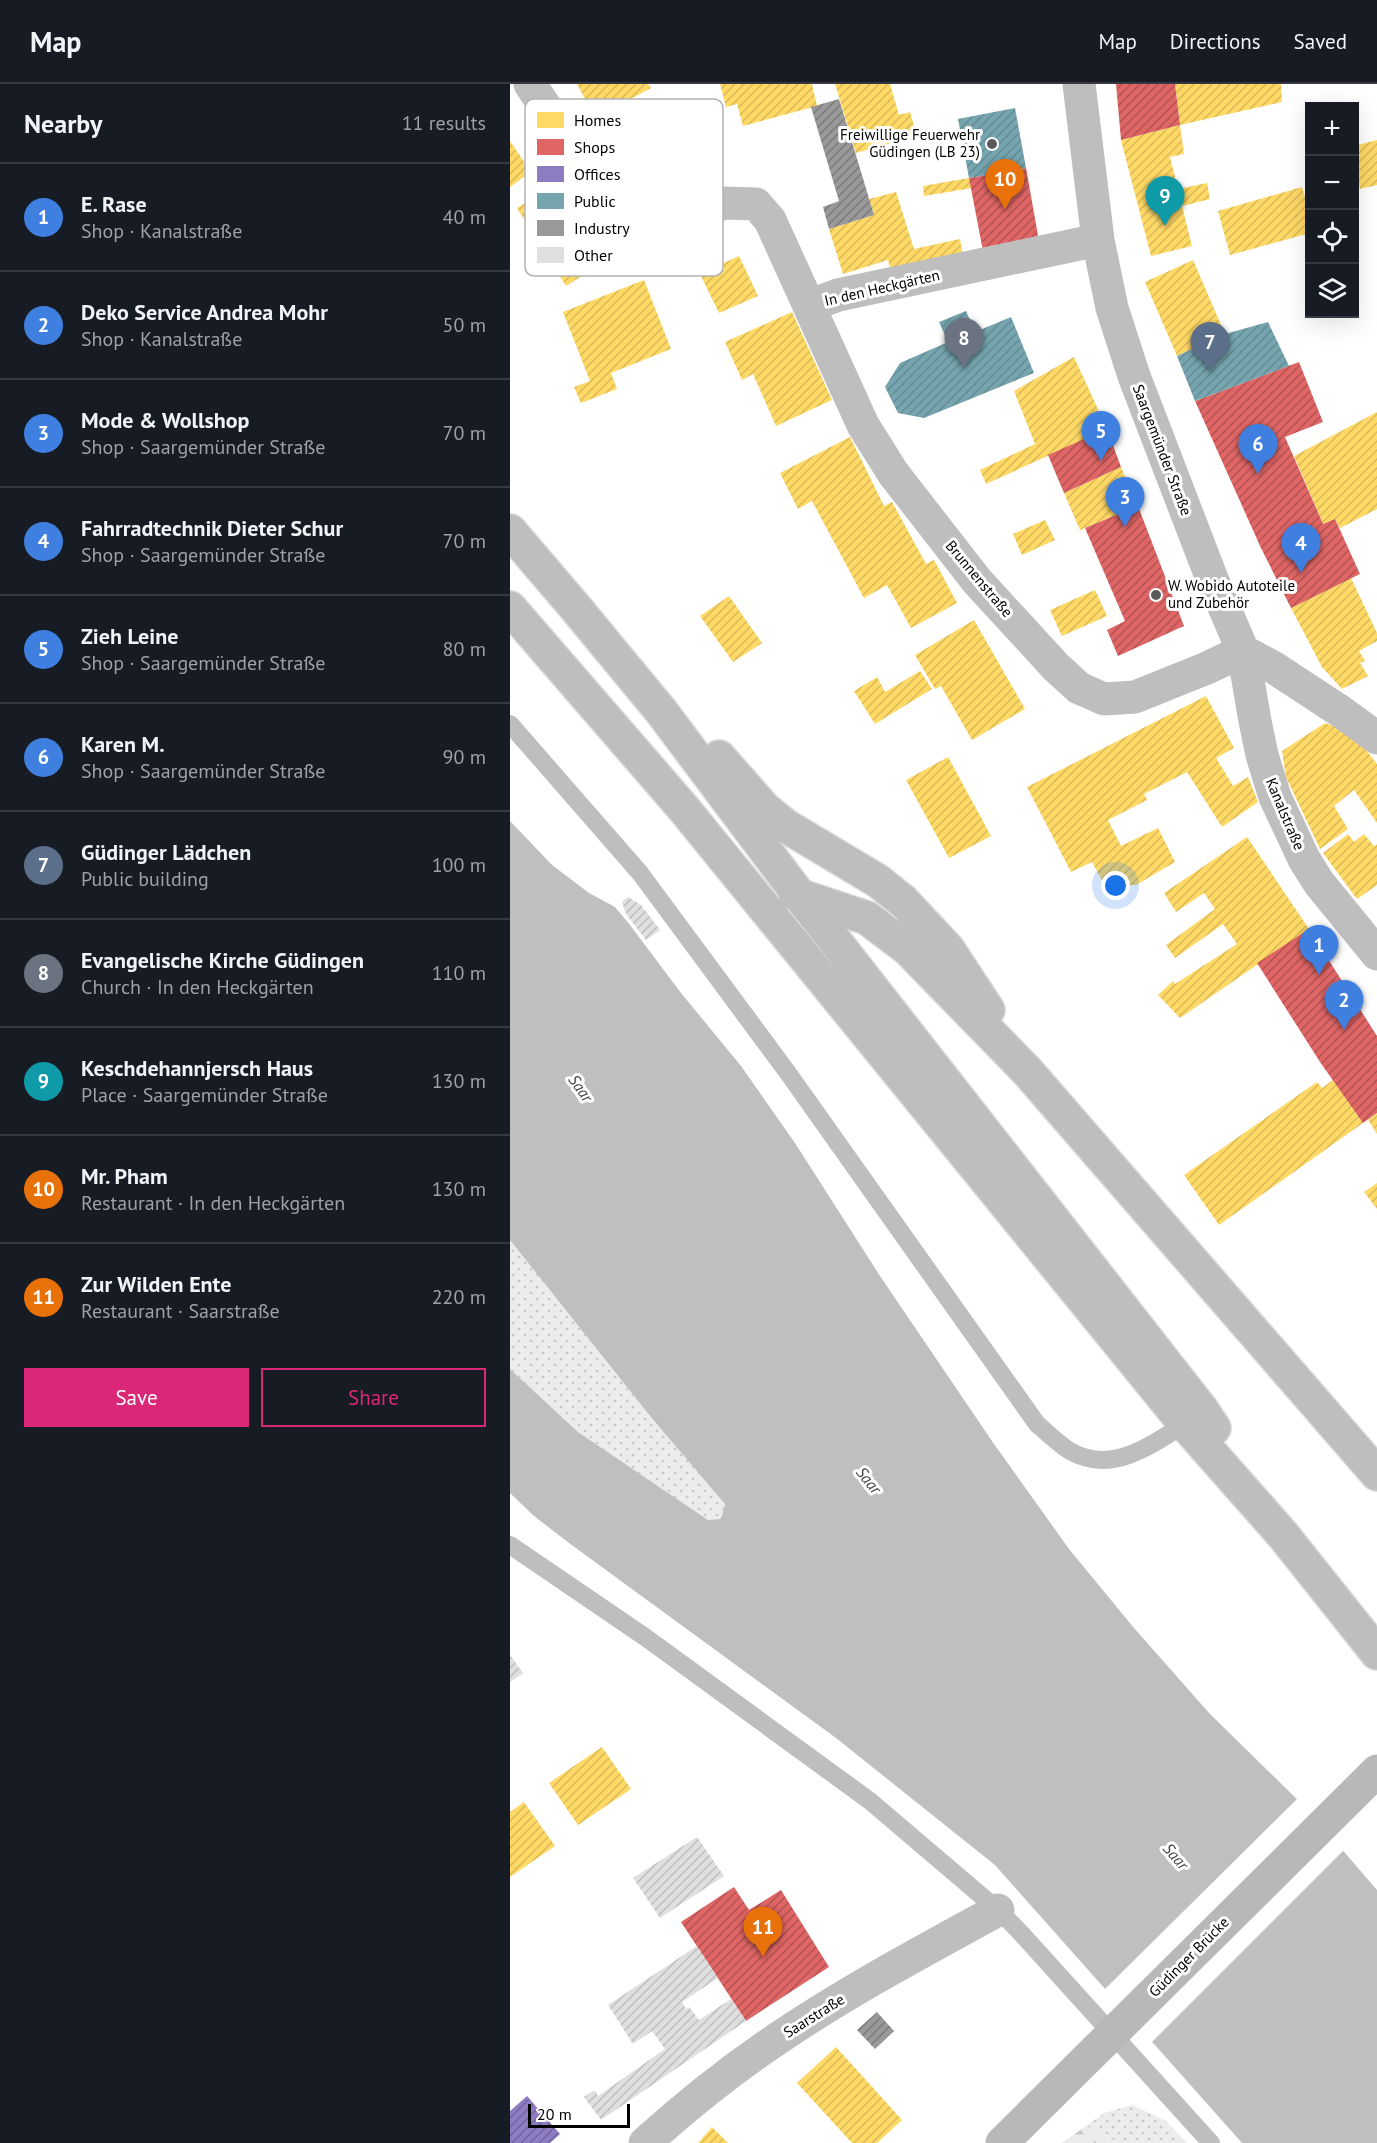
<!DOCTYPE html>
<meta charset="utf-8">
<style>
body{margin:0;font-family:"PT Sans",sans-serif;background:#20242c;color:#f1f3f6}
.controls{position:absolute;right:18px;top:18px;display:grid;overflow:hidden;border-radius:0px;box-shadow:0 6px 24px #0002}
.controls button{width:54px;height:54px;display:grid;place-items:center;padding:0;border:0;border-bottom:2px solid #363941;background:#171b24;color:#f1f3f6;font:30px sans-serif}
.scale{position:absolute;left:18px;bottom:15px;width:102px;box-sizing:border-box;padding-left:6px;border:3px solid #000;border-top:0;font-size:16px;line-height:21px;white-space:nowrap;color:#000;-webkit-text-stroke:4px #fff;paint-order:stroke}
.you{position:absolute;left:606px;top:802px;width:21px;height:21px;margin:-15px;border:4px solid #fff;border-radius:50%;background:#1a73e8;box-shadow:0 0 0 9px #1a73e833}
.badge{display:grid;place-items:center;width:39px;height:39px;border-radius:50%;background:#db2777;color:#fff;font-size:20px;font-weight:700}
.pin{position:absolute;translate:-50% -50px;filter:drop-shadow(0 2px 3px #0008)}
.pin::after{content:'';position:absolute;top:32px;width:21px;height:18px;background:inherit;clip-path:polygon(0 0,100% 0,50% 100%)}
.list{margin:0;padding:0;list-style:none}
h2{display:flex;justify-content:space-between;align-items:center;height:78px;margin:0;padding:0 24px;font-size:26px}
h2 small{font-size:20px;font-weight:400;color:#9ea1a6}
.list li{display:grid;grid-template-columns:39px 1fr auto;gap:18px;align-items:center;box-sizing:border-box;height:108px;padding:0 24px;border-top:2px solid #363941}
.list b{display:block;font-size:22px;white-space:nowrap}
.list p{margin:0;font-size:20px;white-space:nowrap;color:#9ea1a6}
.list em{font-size:20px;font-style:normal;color:#9ea1a6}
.actions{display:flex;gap:12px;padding:18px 24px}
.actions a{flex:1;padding:14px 0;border:2px solid #db2777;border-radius:0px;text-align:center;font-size:21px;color:#db2777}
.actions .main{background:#db2777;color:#fff}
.icon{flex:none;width:33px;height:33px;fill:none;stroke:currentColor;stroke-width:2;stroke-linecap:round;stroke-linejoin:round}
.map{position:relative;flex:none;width:867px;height:2059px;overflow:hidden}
header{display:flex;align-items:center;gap:36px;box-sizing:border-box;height:84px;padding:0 30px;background:#171b24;border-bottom:2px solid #363941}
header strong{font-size:28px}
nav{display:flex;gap:33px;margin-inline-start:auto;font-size:21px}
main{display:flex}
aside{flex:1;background:#171b24}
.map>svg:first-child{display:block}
</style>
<header>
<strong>Map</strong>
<nav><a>Map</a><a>Directions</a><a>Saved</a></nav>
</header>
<main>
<aside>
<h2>Nearby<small>11 results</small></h2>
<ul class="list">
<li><span class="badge" style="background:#3f7fe0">1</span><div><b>E. Rase</b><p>Shop · Kanalstraße</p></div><em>40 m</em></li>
<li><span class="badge" style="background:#3f7fe0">2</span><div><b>Deko Service Andrea Mohr</b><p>Shop · Kanalstraße</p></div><em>50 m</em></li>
<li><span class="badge" style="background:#3f7fe0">3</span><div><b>Mode &amp; Wollshop</b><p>Shop · Saargemünder Straße</p></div><em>70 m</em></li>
<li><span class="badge" style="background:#3f7fe0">4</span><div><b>Fahrradtechnik Dieter Schur</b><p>Shop · Saargemünder Straße</p></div><em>70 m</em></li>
<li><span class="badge" style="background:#3f7fe0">5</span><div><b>Zieh Leine</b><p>Shop · Saargemünder Straße</p></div><em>80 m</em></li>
<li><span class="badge" style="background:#3f7fe0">6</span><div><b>Karen M.</b><p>Shop · Saargemünder Straße</p></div><em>90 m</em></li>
<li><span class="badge" style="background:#5c6f8a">7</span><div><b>Güdinger Lädchen</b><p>Public building</p></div><em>100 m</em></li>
<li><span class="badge" style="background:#6b7280">8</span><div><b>Evangelische Kirche Güdingen</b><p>Church · In den Heckgärten</p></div><em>110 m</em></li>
<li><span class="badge" style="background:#0f9aa8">9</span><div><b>Keschdehannjersch Haus</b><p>Place · Saargemünder Straße</p></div><em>130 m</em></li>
<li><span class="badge" style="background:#e8710a">10</span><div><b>Mr. Pham</b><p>Restaurant · In den Heckgärten</p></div><em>130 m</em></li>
<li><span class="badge" style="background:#e8710a">11</span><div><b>Zur Wilden Ente</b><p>Restaurant · Saarstraße</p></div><em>220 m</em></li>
</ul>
<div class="actions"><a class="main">Save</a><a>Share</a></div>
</aside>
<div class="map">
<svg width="867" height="2059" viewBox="0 0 867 2059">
<defs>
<pattern id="grass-dots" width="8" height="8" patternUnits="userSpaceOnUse" patternTransform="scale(1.5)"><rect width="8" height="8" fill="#ececec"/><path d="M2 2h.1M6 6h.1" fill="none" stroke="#c9c9c9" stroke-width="1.8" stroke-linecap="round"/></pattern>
<pattern id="forest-firs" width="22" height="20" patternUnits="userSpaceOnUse" patternTransform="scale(1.5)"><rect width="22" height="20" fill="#ececec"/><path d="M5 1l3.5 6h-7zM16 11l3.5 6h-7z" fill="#c9c9c9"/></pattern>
<pattern id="homes-hatch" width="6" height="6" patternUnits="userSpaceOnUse" patternTransform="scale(1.5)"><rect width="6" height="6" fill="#ffd966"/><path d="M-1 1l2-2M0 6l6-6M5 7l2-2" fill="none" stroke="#d9b857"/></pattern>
<pattern id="shops-hatch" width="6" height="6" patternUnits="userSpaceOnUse" patternTransform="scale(1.5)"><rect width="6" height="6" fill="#e06666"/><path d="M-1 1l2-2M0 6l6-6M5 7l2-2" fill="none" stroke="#b35252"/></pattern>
<pattern id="offices-hatch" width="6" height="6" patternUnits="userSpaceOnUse" patternTransform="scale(1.5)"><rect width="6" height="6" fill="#8e7cc3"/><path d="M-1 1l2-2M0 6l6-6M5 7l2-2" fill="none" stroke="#72639c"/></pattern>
<pattern id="public-hatch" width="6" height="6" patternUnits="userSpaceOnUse" patternTransform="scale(1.5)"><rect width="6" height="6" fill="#76a5af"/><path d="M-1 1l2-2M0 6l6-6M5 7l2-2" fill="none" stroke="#648c95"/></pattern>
<pattern id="industry-hatch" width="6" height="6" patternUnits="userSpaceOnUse" patternTransform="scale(1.5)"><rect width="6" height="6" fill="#999"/><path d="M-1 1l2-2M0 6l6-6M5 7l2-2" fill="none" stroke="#7a7a7a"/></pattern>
<pattern id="building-hatch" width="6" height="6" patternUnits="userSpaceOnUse" patternTransform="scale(1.5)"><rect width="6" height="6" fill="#dfdfdf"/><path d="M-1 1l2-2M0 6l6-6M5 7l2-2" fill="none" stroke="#bebebe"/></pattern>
</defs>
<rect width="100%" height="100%" fill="#fff"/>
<path fill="url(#grass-dots)" d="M0,1156L140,1332L211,1414L215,1420L212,1432L209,1435L198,1436L68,1348L0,1285Z
M622,2021L656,2037L677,2059H609L576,2042L594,2029Z"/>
<path fill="url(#forest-firs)" d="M576,2042L609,2059H552Z"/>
<path fill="#bfbfbf" d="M0,737L42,781L79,809L105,823L120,841L171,909L231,982L285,1059L370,1192L484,1360L559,1465L624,1544L700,1630L797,1725L867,1806V2059H732L485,1781L326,1654L59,1459L24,1432L0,1409V1285L68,1348L198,1436L210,1435L212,1432L215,1420L140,1332L0,1156V914L7,923L17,916L0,894Z"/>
<path fill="#fff" d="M789,1713L835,1765L641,1959L594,1906Z"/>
<path fill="url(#homes-hatch)" d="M67,0H138L141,4L85,34Z
M210,0H302L307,22L233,42L227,20L216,23Z
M325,0H380L389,31L400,28L407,52L346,69Z
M665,0H771L772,18L670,41L674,70L660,73L668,105L697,99L700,115L672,122L682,162L641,172L611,56L670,41Z
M867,56V101L850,105L844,83V62Z
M0,57L21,88L0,103Z
M59,92L108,169L56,202L7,124Z
M459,94L462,104L414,112L413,102Z
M792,103L800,131V149L720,171L708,127Z
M386,108L404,165L450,155L453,171L381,187L378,176L333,190L319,145L364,131L359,115Z
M229,172L248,212L209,229L190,190Z
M683,176L715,250L667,272L635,198Z
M134,196L161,265L101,289L107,305L71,319L64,303L80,297L53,228Z
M282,228L322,316L266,342L243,290L232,296L215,258Z
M564,273L597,345L476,400L470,386L525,360L504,307Z
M867,328V425L830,444L825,435L813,440L784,372Z
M340,353L374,422L382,418L416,480L424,476L447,519L401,544L377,501L354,514L302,417L288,425L270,389Z
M611,383L628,422L570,446L554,409Z
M535,436L545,456L512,471L503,450Z
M841,494L867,549V557L849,567L855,577L850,579L858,592L832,605L812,583L781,524Z
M585,506L597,532L552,552L540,526Z
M219,512L252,559L223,578L190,532Z
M464,536L515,625L462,656L431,602L425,605L405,571Z
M410,587L422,605L365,640L344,607L367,593L375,608Z
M696,612L724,664L706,674L723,702L738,693L748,718L712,743L677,688L634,710L637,716L598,736L611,762L648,744L665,778L626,801L595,802L582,778L561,788L517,703Z
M815,639L843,649L867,680V739L844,706L824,722L838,745L810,765L776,693L772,667Z
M438,673L481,752L439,774L396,696Z
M838,750L844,758L854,750L864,762L867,760V801L847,815L813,769Z
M737,753L799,845L670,934L648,911L663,897L665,900L727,860L713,840L665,874L656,861L705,825L694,809L666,828L654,809Z
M823,996L853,1039L709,1141L674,1091L807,998L812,1004Z
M867,1029V1050L858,1036Z
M867,1099V1125L854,1108Z
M92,1663L121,1705L68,1741L39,1699Z
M14,1718L45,1762L0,1793V1728Z
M326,1963L392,2036L367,2059H342L287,1999Z
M202,2043L218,2059H188Z"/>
<path fill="url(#shops-hatch)" d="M606,0H665L670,41L611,56Z
M516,84L529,157L473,167L459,94Z
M789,278L813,338L775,353L813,440L825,435L850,490L781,524L751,464L685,317Z
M597,345L611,383L554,409L538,371Z
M628,422L674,542L608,572L597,546L615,537L575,444Z
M799,845L867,952V1029L853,1039L810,978L747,879Z
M224,1803L239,1826L271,1806L319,1883L236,1937L171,1838Z"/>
<path fill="url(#offices-hatch)" d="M17,2012L50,2050L40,2059H0V2027Z"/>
<path fill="url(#public-hatch)" d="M505,24L516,84L459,94L448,35Z
M456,227L465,248L501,233L524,289L414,334L388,329L375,303L390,279L438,258L429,238Z
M758,238L779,282L685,317L667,272L715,250Z"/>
<path fill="url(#industry-hatch)" d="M329,15L364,131L319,145L313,123L329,117L301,23Z
M367,1928L384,1947L365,1965L347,1946Z"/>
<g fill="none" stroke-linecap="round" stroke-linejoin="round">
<path stroke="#bfbfbf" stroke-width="62" d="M0,905L61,988"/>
</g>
<path fill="url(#building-hatch)" d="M118,813L131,821L150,846L136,856L116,830L112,818Z
M0,1571L13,1589L0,1598Z
M187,1753L214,1792L150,1834L123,1794Z
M187,1862L208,1894L172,1918L176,1925L179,1923L189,1936L221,1915L236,1937L91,2036L74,2013L85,2006L88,2012L155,1965L142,1947L123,1960L98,1921Z"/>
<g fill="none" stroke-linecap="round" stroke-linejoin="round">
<defs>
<path id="primary" d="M0,447L65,523L151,627L289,811L692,1326L704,1344
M0,524L174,725L675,1340L773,1451L867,1569
M209,673L255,725L276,742L368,797L393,817L438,865L478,926
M285,810L357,834L398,865L518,988L867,1390"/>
</defs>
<use href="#primary" stroke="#dbdbdb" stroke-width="36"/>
<path stroke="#bebebe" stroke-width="18" d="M0,640L130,789L278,989L527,1340C538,1349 548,1360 560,1367C602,1391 639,1362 675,1340
M0,1461L135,1553L360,1717L488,1826L509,1847L701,2059"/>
<path stroke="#bebebe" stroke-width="33" d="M20,0L36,24L114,100L150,127L178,132L215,119L246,120L260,136L353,341L383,389L467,497L546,583L569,604L594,615L625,613L697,584L733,567
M569,0L588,156L602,224L624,292L702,495L733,567L745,637L752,671L765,713L794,775L809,799L867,870
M299,222L328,211L588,156
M733,567L763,583L830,627L867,654
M135,2059C176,2022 221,1986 267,1955C338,1907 413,1867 488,1826"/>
<use href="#primary" stroke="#bebebe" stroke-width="33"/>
<path stroke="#b8b8b8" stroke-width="33" d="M492,2059L867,1687"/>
</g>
<g fill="#595959" stroke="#fff" stroke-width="2">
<circle cx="482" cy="60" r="6"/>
<circle cx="646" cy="511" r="6"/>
</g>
<g text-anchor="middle" stroke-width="6" stroke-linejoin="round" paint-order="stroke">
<g font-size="15" fill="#000" stroke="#fff" text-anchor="end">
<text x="470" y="56">Freiwillige Feuerwehr<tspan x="470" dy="17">Güdingen (LB 23)</tspan></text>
<text x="658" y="507" text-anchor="start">W. Wobido Autoteile<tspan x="658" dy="17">und Zubehör</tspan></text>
</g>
<g font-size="15" fill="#000" stroke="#fff">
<text transform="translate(372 204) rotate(-13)" y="5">In den Heckgärten</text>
<text transform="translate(652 366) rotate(69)" y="5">Saargemünder Straße</text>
<text transform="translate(469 495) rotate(50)" y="5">Brunnenstraße</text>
<text transform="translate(775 730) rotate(67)" y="5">Kanalstraße</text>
<text transform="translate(679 1873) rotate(-45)" y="5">Güdinger Brücke</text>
<text transform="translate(304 1932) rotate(-32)" y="5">Saarstraße</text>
</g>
<g font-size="16" font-style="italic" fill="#444" stroke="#fff">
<text transform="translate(71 1004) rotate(55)" y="6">Saar</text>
<text transform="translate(359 1396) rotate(51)" y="6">Saar</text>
<text transform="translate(666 1772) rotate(49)" y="6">Saar</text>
</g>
</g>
<rect x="15" y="15" width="198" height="177" rx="9" fill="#fff" stroke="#b2b2b2" stroke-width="1.5"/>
<rect x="27" y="28" width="27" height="16" fill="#ffd966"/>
<rect x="27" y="55" width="27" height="16" fill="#e06666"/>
<rect x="27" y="82" width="27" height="16" fill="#8e7cc3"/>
<rect x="27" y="109" width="27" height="16" fill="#76a5af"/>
<rect x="27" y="136" width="27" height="16" fill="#999"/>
<rect x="27" y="163" width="27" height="16" fill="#dfdfdf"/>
<g font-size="16" fill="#000">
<text x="64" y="42">Homes</text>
<text x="64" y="69">Shops</text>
<text x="64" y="96">Offices</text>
<text x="64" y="123">Public</text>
<text x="64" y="150">Industry</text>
<text x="64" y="177">Other</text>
</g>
</svg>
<div class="controls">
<button>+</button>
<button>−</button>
<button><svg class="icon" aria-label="locate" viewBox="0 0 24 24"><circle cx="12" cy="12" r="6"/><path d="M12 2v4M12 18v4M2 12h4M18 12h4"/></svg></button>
<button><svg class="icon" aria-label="layers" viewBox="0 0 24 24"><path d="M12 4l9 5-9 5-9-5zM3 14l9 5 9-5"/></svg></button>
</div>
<div class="scale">20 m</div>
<div class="you"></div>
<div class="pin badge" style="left:809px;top:891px;background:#3f7fe0">1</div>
<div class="pin badge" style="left:834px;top:946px;background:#3f7fe0">2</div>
<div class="pin badge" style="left:615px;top:443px;background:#3f7fe0">3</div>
<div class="pin badge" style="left:791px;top:489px;background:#3f7fe0">4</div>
<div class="pin badge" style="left:591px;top:377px;background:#3f7fe0">5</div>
<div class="pin badge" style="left:748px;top:390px;background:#3f7fe0">6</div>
<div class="pin badge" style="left:700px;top:288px;background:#5c6f8a">7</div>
<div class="pin badge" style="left:454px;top:284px;background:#6b7280">8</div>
<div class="pin badge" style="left:655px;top:142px;background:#0f9aa8">9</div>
<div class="pin badge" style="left:495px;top:125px;background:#e8710a">10</div>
<div class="pin badge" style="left:253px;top:1873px;background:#e8710a">11</div>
</div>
</main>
